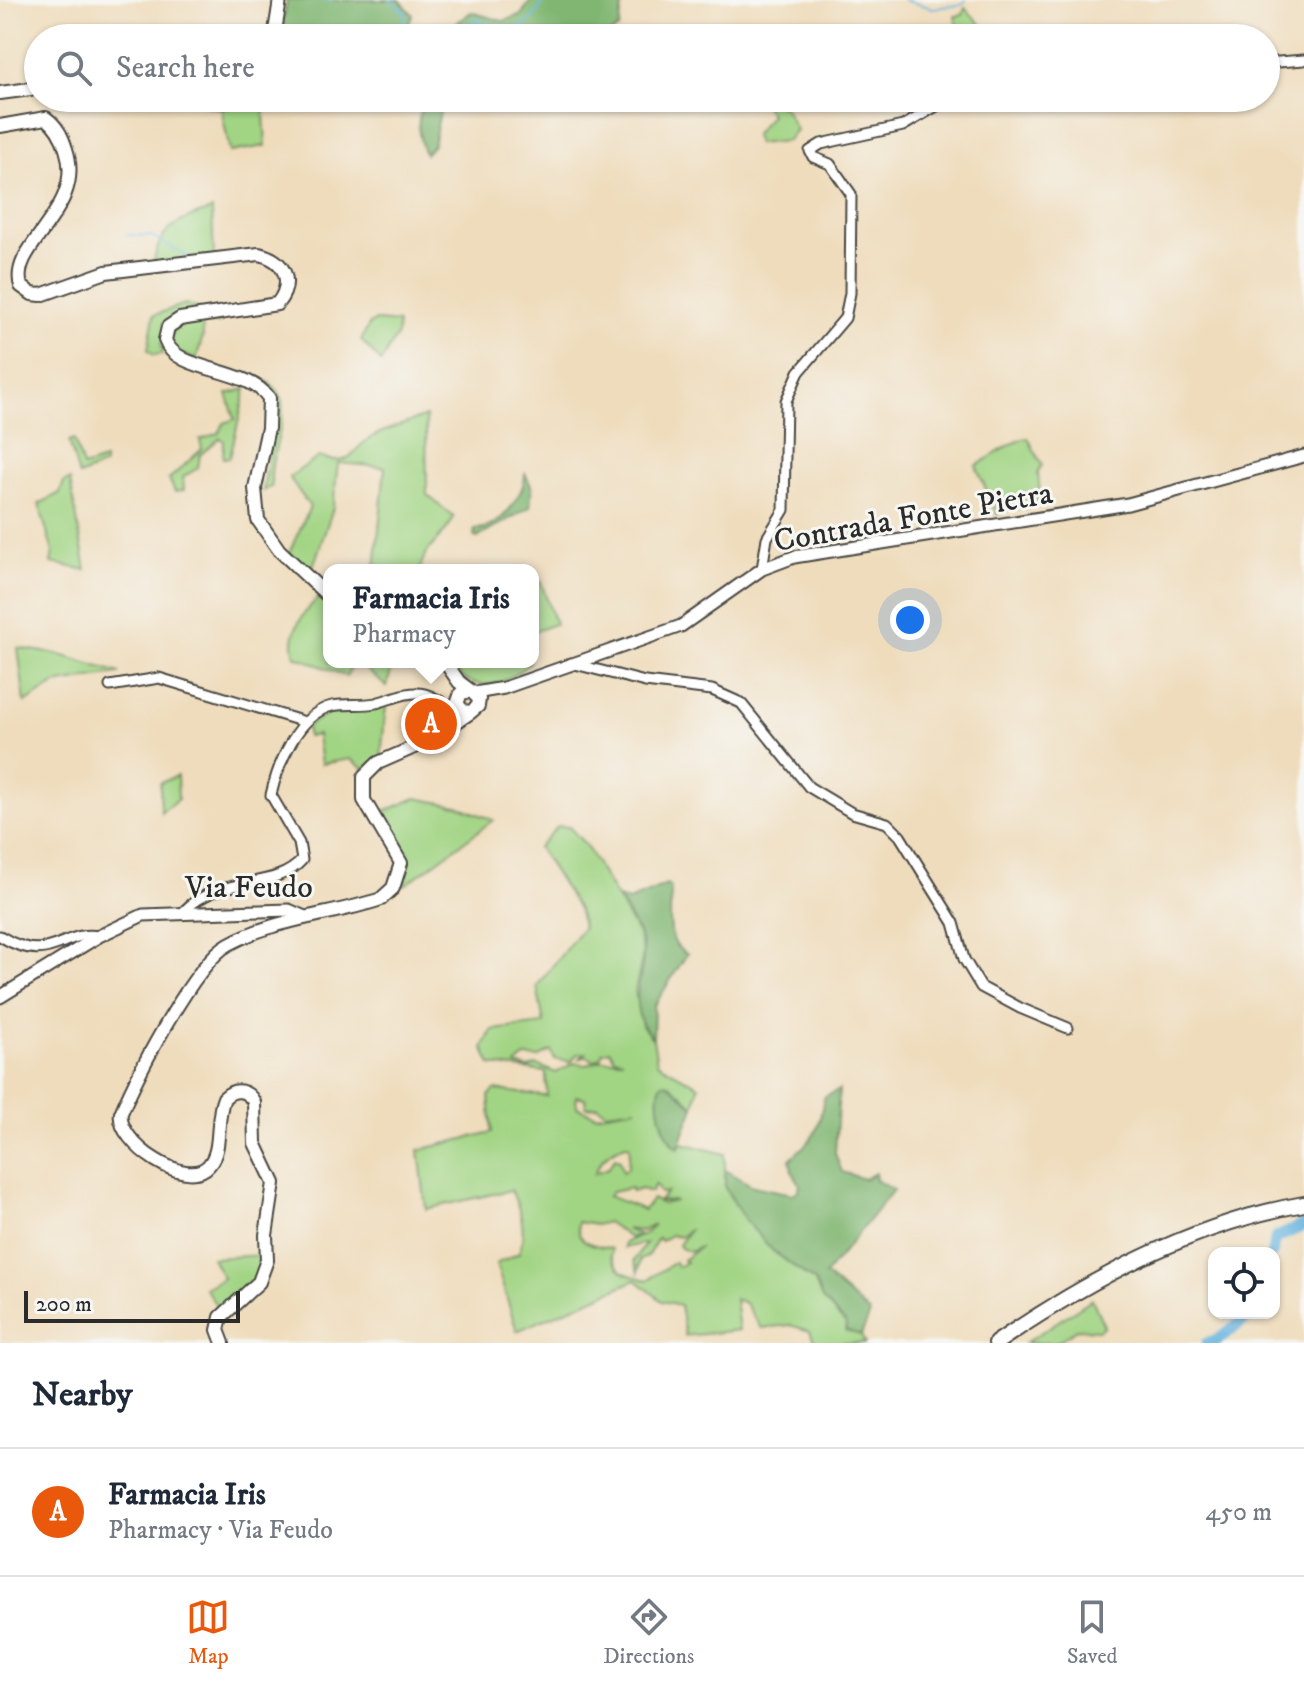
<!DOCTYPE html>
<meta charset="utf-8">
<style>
body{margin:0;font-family:"IM FELL DW Pica",serif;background:#f6f6f7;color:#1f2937}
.controls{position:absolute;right:24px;bottom:24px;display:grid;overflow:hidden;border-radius:16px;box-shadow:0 2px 6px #0004}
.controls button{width:72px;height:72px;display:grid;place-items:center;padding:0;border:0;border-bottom:2px solid #e0e1e3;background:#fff;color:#1f2937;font:40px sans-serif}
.scale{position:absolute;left:24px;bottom:20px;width:216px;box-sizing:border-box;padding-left:8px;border:4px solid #2b2b2b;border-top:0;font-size:22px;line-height:28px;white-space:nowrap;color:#2b2b2b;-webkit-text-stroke:6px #f6f6f2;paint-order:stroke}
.you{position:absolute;left:910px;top:620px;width:28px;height:28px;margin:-20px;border:6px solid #fff;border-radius:50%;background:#1a73e8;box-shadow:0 0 0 12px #1a73e833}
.badge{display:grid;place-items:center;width:52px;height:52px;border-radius:50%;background:#ea580c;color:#fff;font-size:26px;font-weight:700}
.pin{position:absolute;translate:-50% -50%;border:4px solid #fff;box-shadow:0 2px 8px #0006}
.popup{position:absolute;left:323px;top:564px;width:216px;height:104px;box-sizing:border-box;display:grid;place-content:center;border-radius:16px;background:#fff;filter:drop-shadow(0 2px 6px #0005);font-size:26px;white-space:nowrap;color:#747a83}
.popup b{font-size:30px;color:#1f2937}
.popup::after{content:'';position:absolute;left:50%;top:100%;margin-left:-16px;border:16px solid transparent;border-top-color:#fff}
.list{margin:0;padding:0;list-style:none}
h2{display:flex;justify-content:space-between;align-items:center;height:104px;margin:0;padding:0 32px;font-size:34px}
h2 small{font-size:26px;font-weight:400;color:#747a83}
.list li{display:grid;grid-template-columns:52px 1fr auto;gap:24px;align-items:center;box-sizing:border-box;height:128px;padding:0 32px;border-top:2px solid #e0e1e3}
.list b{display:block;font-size:30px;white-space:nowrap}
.list p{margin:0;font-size:26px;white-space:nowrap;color:#747a83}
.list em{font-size:26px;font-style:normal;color:#747a83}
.icon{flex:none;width:44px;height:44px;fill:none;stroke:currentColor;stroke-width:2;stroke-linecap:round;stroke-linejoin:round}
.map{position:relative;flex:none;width:1304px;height:1343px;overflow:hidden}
.search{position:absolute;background:#fff;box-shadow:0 2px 6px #0004;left:24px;right:24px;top:24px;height:88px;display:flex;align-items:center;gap:20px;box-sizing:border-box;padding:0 28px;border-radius:44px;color:#747a83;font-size:30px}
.sheet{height:232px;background:#fff}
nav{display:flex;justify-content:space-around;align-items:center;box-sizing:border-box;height:112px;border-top:2px solid #e0e1e3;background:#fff;font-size:22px;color:#747a83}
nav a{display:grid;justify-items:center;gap:4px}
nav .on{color:#ea580c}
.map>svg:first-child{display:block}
</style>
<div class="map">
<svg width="1304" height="1343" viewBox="0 0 1304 1343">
<rect width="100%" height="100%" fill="#f6f6f2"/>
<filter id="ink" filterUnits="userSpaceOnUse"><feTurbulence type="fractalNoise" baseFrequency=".0125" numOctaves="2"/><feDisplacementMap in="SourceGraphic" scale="16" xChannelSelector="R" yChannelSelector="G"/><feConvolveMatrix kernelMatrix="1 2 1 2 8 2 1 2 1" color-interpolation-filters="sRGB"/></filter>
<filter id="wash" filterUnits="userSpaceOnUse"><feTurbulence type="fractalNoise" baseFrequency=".006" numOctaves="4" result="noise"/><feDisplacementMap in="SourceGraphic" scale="32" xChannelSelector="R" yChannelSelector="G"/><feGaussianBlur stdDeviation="1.8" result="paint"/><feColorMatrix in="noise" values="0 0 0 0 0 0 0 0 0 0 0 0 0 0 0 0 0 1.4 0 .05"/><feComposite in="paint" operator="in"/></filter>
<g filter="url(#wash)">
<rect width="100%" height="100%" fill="#efdcbc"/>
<path fill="#a1d483" stroke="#668057" stroke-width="2" fill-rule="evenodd" d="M965,8L994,38H960L955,16L963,15Z
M263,98L266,146L230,152L221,108L246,106Z
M770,100L785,108L796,130L787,141L757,144L754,135L771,115L765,106Z
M212,210L214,258L154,262C159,227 181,219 212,210Z
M185,304L207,312L185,314L161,344L163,354L154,355L148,350L154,315Z
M220,319V323L202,324L203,336L196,360L177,352L170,340C176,318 201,320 220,319Z
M377,321L398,323L397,335L381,362L361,340L370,323Z
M264,380C305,398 264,456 272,486L263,491L276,412L274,397Z
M246,389L230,457L223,458L224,441L220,438L200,455L198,468L183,477L184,490L175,492L169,479L202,449L200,440L219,433L224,423L235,419L227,394Z
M426,416L427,495L454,517C445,538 424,546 420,570H375L385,467L338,463L333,508L313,567L308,572L289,553L310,507L289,477L319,457C355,468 348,451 372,437C388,428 409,423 426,416Z
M1028,438L1042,465L1038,472L1040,496L1028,508H1012L997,515L976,466C989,459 1015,439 1028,438Z
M74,439L83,467L104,460V465L79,476L69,441Z
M70,480L86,570L51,563L53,552L39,504L60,493L64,482Z
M533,578L541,582L555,624L533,632Z
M321,596L329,603V662H393L387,687L362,666H352L346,676L295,656C287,633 304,610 321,596Z
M18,648L57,654L120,673L55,684L25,703Z
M455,662H530C510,681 488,694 461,677Z
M386,706L381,757L364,769L350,759L321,764L317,735L307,737V726L335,710Z
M177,776L178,799L161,812L160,783Z
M416,798L458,806L493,820L405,885L406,860L382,819L383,812Z
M558,826L569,827L585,844L638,934L643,954L635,991L642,1026L653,1039L657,1063L699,1086L694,1107L681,1093L660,1110L672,1144L678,1148L682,1143L725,1154V1188L773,1251L815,1282L823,1300L846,1324V1330L861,1335L865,1343H815L810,1331L790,1325L761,1328L745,1303L735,1299L739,1330L685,1336L680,1305L662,1301L636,1280L517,1331L496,1264L519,1253C527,1230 521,1211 511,1190L426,1209L419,1150L492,1132L489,1096L495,1090L547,1096L546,1072L491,1065L483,1048L492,1030L544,1024L537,986L583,927L578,909L538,847ZM610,1050L614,1058L623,1060H601L586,1065L574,1063L556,1073L537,1065L528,1068L516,1065L525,1057L538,1058L551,1051L555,1059L571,1062L577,1054L586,1053L579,1059L587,1056L593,1061L601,1058L603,1052ZM576,1096L585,1098L586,1107L597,1106L606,1112L637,1108L595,1115L577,1107ZM626,1145L630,1146L628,1168L623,1172L620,1160L615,1158L608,1168L595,1173C600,1159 610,1150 626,1145ZM655,1184L660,1193L667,1192L659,1201H676L662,1204L652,1199L644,1210L608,1196L612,1192L631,1188L632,1192L641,1189L651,1192ZM578,1222L596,1225L607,1222L630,1238L638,1234L626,1229L642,1231L654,1225L646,1233L624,1243V1248L646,1243L634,1261L638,1272L640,1260L647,1257L658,1238L661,1241L671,1235L681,1237L690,1229L679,1245L681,1248L689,1252L700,1247L683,1260L686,1262L677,1267L675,1262L647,1280C626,1274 622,1276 611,1256L612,1249C596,1245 575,1245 578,1222Z
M265,1255C263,1279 238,1297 218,1308L205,1288L223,1278L212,1258Z
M1092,1299L1104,1326L1099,1330L1077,1329L1055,1343H1025Z"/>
<path fill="#80b671" stroke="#56704e" stroke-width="2" d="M287,0H400L413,15L408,25L411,38H280Z
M531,0H623L619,28L604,38H437L471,12L503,21L521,15Z
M198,98H261C241,108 218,112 198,102Z
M424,98H443L433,145L425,154C416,133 417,119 424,98Z
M525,473L532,488L530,507L477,538L474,536L475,529C499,530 525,496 525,473Z
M667,885L671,888C671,908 664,945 687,954L654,1006L653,1039C620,1003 649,975 642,943C638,928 626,912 618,898L629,901Z
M662,1083L669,1084L694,1107L678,1149C663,1137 653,1100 662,1083Z
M839,1090L835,1153L842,1172L864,1179L875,1173L876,1180L893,1190L825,1275L870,1314L861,1335L846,1331V1324L823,1300L815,1282L773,1251L745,1220L725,1188V1170L753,1186L793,1194L799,1190L800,1184L792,1171L790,1159C818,1134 817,1135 824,1097Z"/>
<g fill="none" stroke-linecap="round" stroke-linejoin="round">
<path stroke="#64b2de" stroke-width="2" d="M315,0H332
M391,0L405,13L407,38
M904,0L932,8L961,5L966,0
M442,38L476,19C484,22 494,28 502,30C519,34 539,15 543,0
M126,235L152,236L190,258"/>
<path stroke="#64b2de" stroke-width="12" d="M1272,1253L1276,1238L1304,1225
M1207,1343L1217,1340L1254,1313"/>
</g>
</g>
<g filter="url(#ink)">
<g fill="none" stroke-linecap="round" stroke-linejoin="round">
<defs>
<path id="minor" d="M1266,63L1304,60
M762,569L767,538L784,510L786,401L799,372L845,318L850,293L851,194L830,164L813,157L810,151L821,144L903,126L950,98
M571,663L645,682L712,690L741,703L809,787L852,813L887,823L900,836L954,923L964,959L981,987L1020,1008L1068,1028
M110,686L159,678L305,722
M183,912C220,873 274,892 302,860L299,843L271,795C278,764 298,714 332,706C346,703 361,706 376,703C413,692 421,684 455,712
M0,936C52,968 61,929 99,936"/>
<path id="tertiary" d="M475,693L504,688L681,626L762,569L794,557L1128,504L1304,456
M0,997L99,936L143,915L289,910L305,917"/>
<path id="secondary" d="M274,38L280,0
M0,93L38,88
M0,126L46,118C57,126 62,136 66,149C87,211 8,245 21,286L32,294L41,295L106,272L259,254C286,260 294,283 277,304L180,319L168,327L165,340C176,373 246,366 269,398L268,428L255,488L258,520L279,550L329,597
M445,662L459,682L471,691
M449,726L461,693L471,691L479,699L478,706L471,712L463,711L457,703
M223,1343L218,1330L221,1317L259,1282L267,1260L266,1235L274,1183L255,1143L254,1102C247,1090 235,1087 224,1098C215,1118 223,1149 209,1165C187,1191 116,1142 121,1113C137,1075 195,962 229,944C276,918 331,916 381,899L393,888L401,863L364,800V777L378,763L428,741L471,712"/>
<path id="trunk" d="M996,1343C1089,1280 1192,1223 1304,1204"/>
</defs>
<use href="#minor" stroke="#484641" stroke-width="13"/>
<use href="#tertiary" stroke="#484641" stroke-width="15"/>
<use href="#secondary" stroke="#484641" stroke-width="16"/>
<use href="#trunk" stroke="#484641" stroke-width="18"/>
<use href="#minor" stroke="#fff" stroke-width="9"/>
<use href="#tertiary" stroke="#fff" stroke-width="11"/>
<use href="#secondary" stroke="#fff" stroke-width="12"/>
<use href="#trunk" stroke="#fff" stroke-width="14"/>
</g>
</g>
<g text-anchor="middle" stroke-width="6" stroke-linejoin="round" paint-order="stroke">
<g font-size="32" fill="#2b2b2b" stroke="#f6f6f2">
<text transform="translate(913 516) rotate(-10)" y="11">Contrada Fonte Pietra</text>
<text x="249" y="897">Via Feudo</text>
</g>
</g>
</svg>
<div class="controls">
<button><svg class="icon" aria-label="locate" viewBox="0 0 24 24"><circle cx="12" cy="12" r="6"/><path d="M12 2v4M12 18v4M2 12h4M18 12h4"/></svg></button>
</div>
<div class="scale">200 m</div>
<div class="you"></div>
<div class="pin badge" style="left:431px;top:724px">A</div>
<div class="popup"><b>Farmacia Iris</b>Pharmacy</div>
<div class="search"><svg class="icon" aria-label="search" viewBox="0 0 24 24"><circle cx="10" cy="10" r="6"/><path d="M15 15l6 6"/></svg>Search here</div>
</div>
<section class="sheet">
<h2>Nearby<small></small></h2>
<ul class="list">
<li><span class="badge">A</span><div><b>Farmacia Iris</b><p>Pharmacy · Via Feudo</p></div><em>450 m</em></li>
</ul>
</section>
<nav>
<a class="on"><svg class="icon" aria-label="map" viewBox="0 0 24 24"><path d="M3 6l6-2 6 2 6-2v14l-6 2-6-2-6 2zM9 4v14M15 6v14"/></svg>Map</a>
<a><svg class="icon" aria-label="directions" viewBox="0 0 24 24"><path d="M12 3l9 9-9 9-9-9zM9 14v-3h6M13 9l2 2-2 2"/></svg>Directions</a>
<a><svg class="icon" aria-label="saved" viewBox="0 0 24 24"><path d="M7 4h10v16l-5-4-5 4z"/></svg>Saved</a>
</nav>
